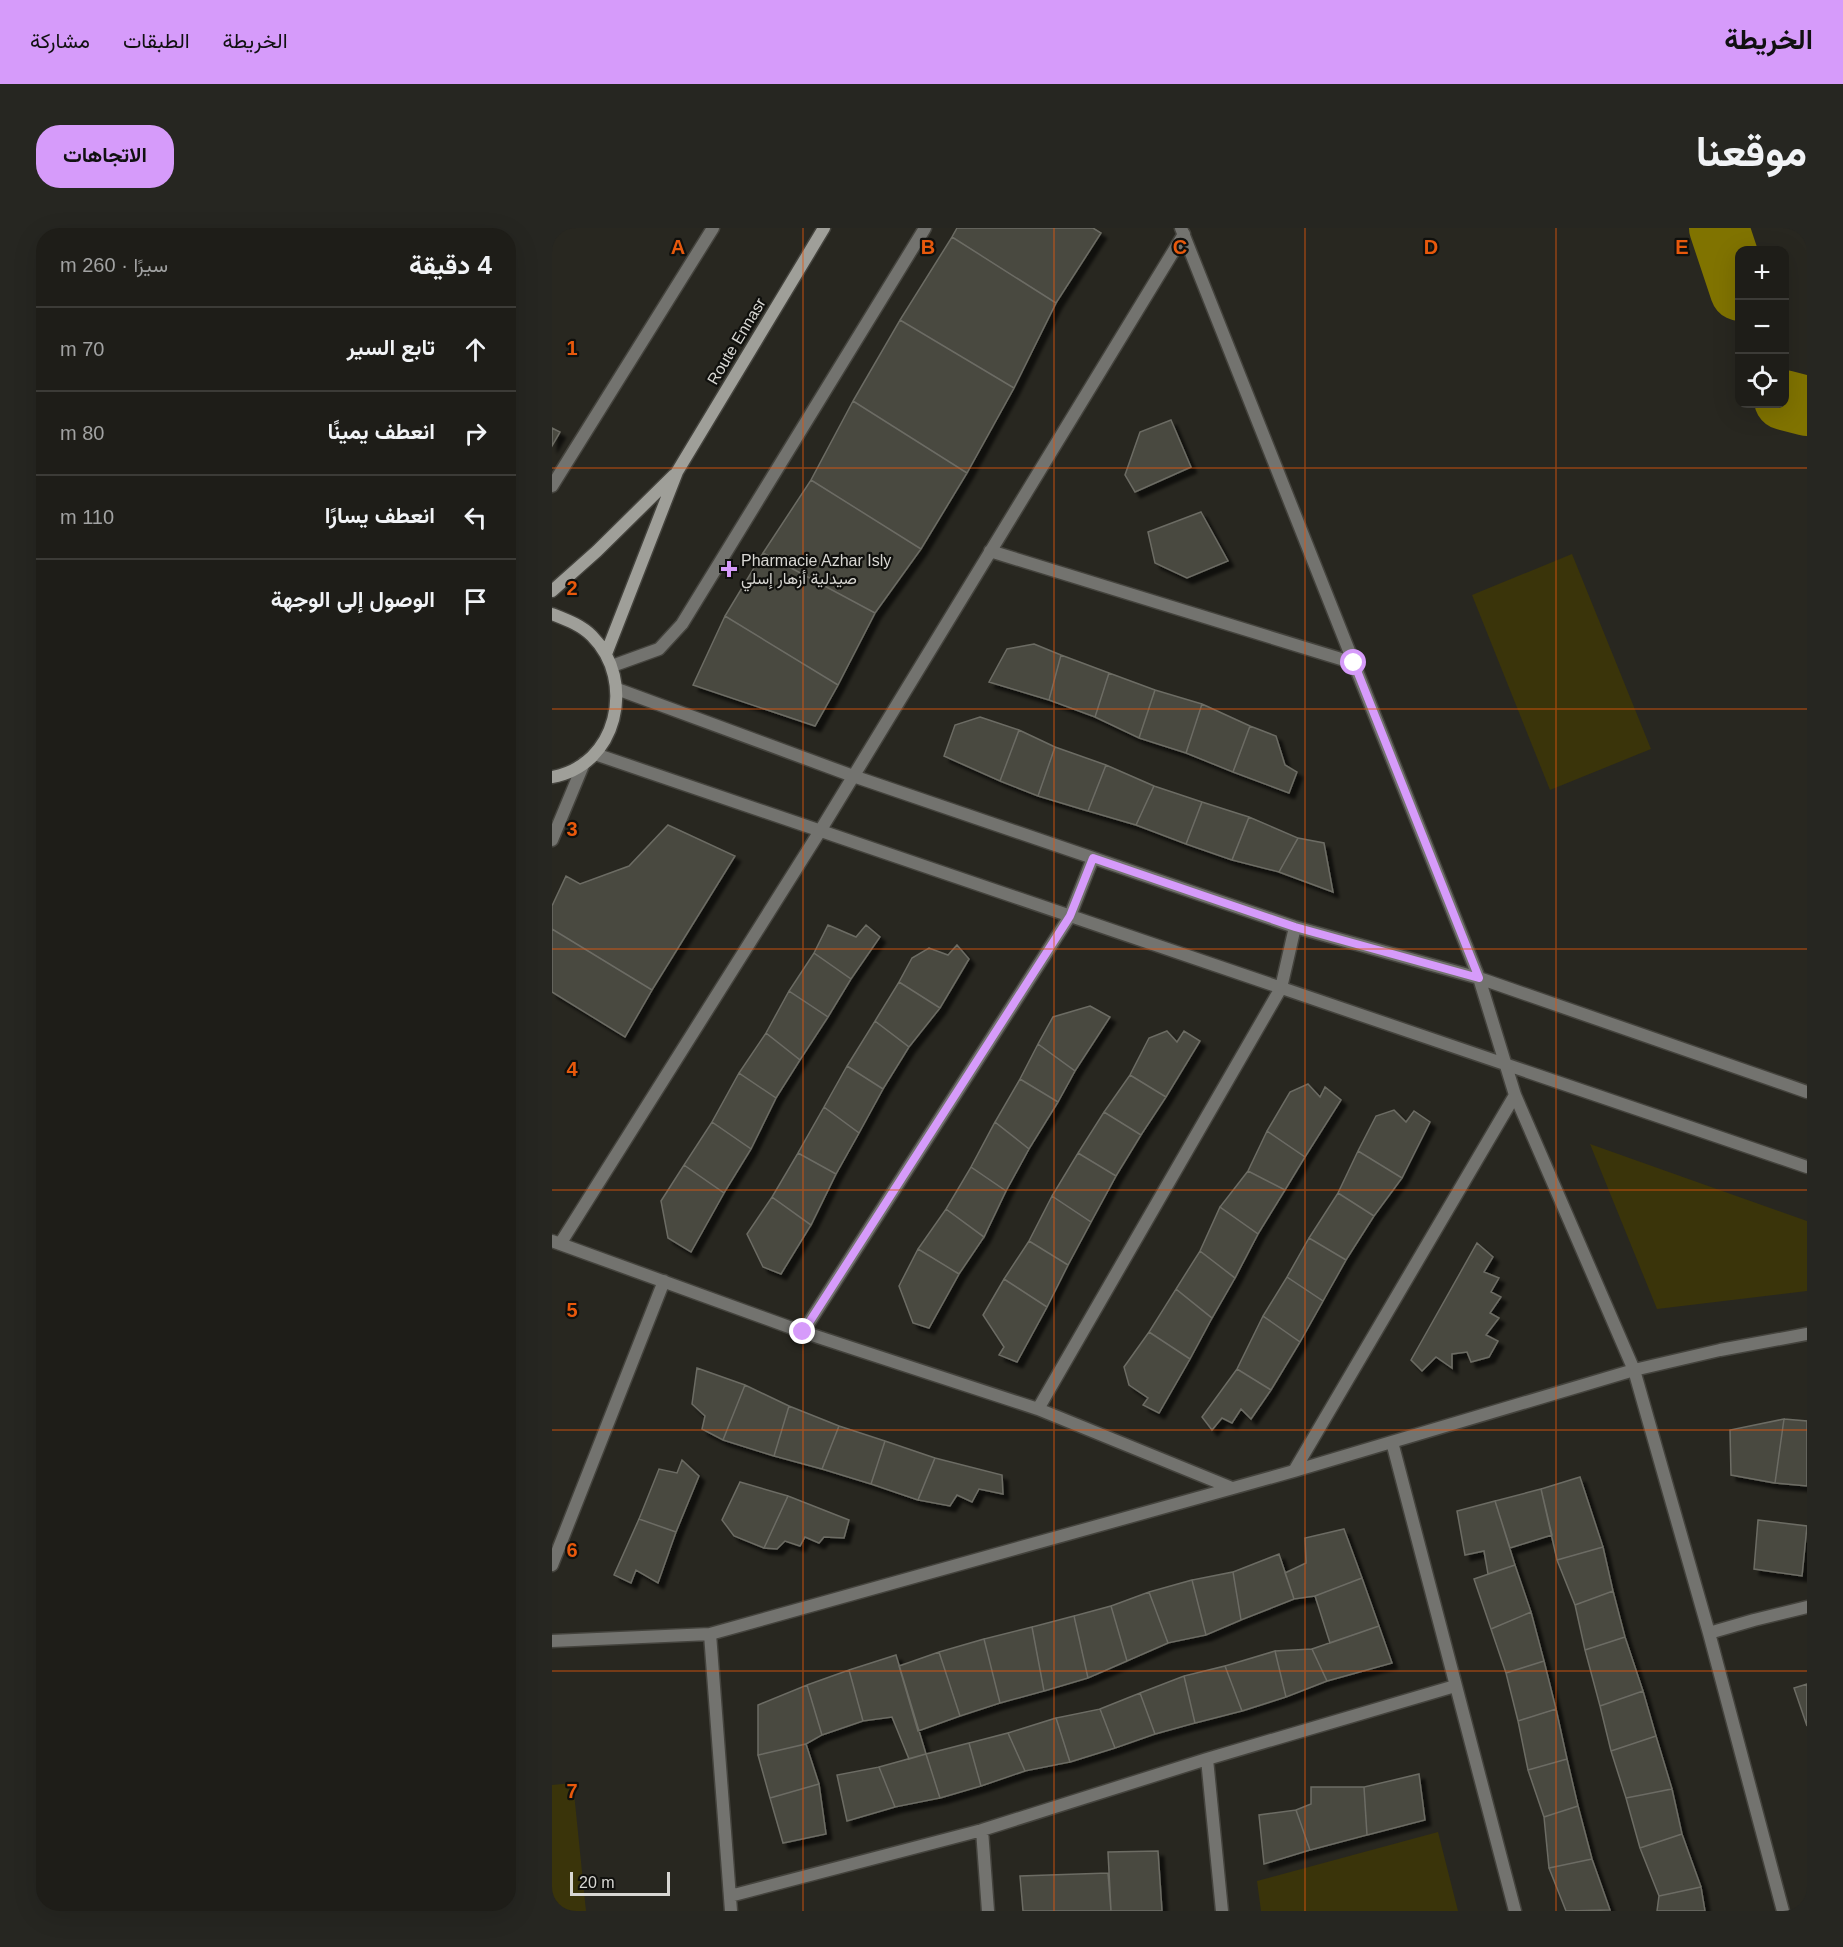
<!DOCTYPE html>
<html lang="ar">
<meta charset="utf-8">
<style>
body{margin:0;font-family:Arial,Vazirmatn,sans-serif;background:#262621;color:#f1f3f6;direction:rtl}
.controls{position:absolute;right:18px;top:18px;display:grid;overflow:hidden;border-radius:12px;box-shadow:0 6px 24px #0002}
.controls button{width:54px;height:54px;display:grid;place-items:center;padding:0;border:0;border-bottom:2px solid #3c3b37;background:#1e1d18;color:#f1f3f6;font:30px sans-serif}
.scale{position:absolute;left:18px;bottom:15px;width:100px;box-sizing:border-box;padding-left:6px;border:3px solid #d8d7d3;border-top:0;font-size:16px;line-height:21px;white-space:nowrap;color:#d8d7d3;-webkit-text-stroke:4px #10100d;paint-order:stroke}
.stop{position:absolute;width:18px;height:18px;margin:-14px;border:4px solid #d69bfa;border-radius:50%;background:#fff}
.stop.end{background:#d69bfa;border-color:#fff;box-shadow:0 2px 6px #0008}
.list{margin:0;padding:0;list-style:none}
h2{display:flex;justify-content:space-between;align-items:center;height:78px;margin:0;padding:0 24px;font-size:26px}
h2 small{font-size:20px;font-weight:400;color:#a1a2a2}
.list li{display:grid;grid-template-columns:39px 1fr auto;gap:18px;align-items:center;box-sizing:border-box;height:84px;padding:0 24px;border-top:2px solid #3c3b37}
.list b{display:block;font-size:22px;white-space:nowrap}
.list em{font-size:20px;font-style:normal;color:#a1a2a2}
.icon{flex:none;width:33px;height:33px;fill:none;stroke:currentColor;stroke-width:2;stroke-linecap:round;stroke-linejoin:round}
.map{position:relative;flex:none;width:1255px;height:1683px;overflow:hidden;direction:ltr;border-radius:24px}
header{display:flex;align-items:center;gap:36px;box-sizing:border-box;height:84px;padding:0 30px;background:#d69bfa;color:#111}
header strong{font-size:28px}
nav{display:flex;gap:33px;margin-inline-start:auto;font-size:21px}
.intro{display:flex;align-items:center;justify-content:space-between;box-sizing:border-box;height:144px;padding:0 36px}
h1{margin:0;font-size:42px}
.button{padding:15px 27px;border-radius:24px;background:#d69bfa;color:#111;font-size:21px;font-weight:700}
main{display:flex;gap:36px;padding:0 36px}
aside{flex:1;background:#1e1d18;border-radius:24px;box-shadow:0 6px 24px #0002}
.map>svg:first-child{display:block}
</style>
<header>
<strong>الخريطة</strong>
<nav><a>الخريطة</a><a>الطبقات</a><a>مشاركة</a></nav>
</header>
<div class="intro"><h1>موقعنا</h1><a class="button">الاتجاهات</a></div>
<main>
<div class="map">
<svg width="1255" height="1683" viewBox="0 0 1255 1683">
<defs>
<filter id="shadow"><feDropShadow dx="5.5" dy="5.5" stdDeviation="1.5" flood-color="#0009"/></filter>
</defs>
<rect width="100%" height="100%" fill="#282720"/>
<path fill="#3a340a" d="M1020,326L1099,521L998,562L920,367Z
M1038,916L1255,993V1063L1105,1081Z
M21,1555L34,1683H0V1557Z
M886,1604L906,1683H709L705,1653Z"/>
<g fill="none" stroke-linecap="round" stroke-linejoin="round">
<path stroke="#807300" stroke-width="60" d="M1167,0L1188,63
M1232,172L1255,178"/>
</g>
<path fill="#494841" stroke="#6c6c64" stroke-width="1.5" filter="url(#shadow)" d="M405,0H541L549,5L504,75L400,9Z
M400,9L504,75L462,160L348,92Z
M348,92L462,160L415,245L301,173Z
M301,173L415,245L369,321L259,252Z
M619,192L639,239L583,264L573,247L588,204Z
M0,200L8,204L0,218Z
M259,252L369,321L323,385L211,325Z
M649,284L676,333L635,350L603,335L596,304Z
M211,325L323,385L286,457L173,388Z
M173,388L286,457L263,498L141,457Z
M482,416L509,427L497,472L437,454L455,421Z
M509,427L557,445L543,489L497,472Z
M557,445L603,462L587,510L543,489Z
M603,462L650,476L634,525L587,510Z
M650,476L698,498L681,544L634,525Z
M428,489L467,502L448,553L392,528L403,497Z
M698,498L724,508L733,537L745,544L737,565L681,544Z
M467,502L503,519L486,568L448,553Z
M503,519L554,537L536,583L486,568Z
M554,537L602,558L584,597L536,583Z
M602,558L650,574L634,616L584,597Z
M650,574L697,589L680,632L634,616Z
M697,589L746,610L727,644L680,632Z
M116,597L183,628L100,762L0,701V678L14,648L28,656L77,638Z
M746,610L772,615L781,664L727,644Z
M276,697L304,709L314,697L328,709L299,751L262,725Z
M0,701L100,762L73,809L0,764Z
M405,717L417,731L388,780L347,754L360,730L377,720L396,727Z
M262,725L299,751L276,789L237,763Z
M347,754L388,780L357,819L323,793Z
M237,763L276,789L248,832L214,805Z
M538,778L558,789L523,843L486,816L501,789Z
M323,793L357,819L331,861L295,838Z
M615,803L625,814L632,803L648,813L614,869L578,847L597,810Z
M214,805L248,832L224,870L187,845Z
M486,816L523,843L506,874L468,851Z
M295,838L331,861L307,905L272,879Z
M187,845L224,870L199,921L160,894Z
M578,847L614,869L589,907L552,884Z
M468,851L506,874L477,921L443,894Z
M756,856L768,869L773,859L789,872L753,929L715,903L738,864Z
M272,879L307,905L284,946L246,925Z
M842,882L854,894L862,883L878,894L850,950L806,923L824,888Z
M552,884L589,907L564,948L526,925Z
M160,894L199,921L172,965L132,937Z
M443,894L477,921L454,963L419,939Z
M715,903L753,929L733,962L696,943Z
M806,923L850,950L822,988L786,965Z
M246,925L284,946L259,997L220,969Z
M526,925L564,948L539,994L500,968Z
M132,937L172,965L139,1024L116,1010L109,973Z
M419,939L454,963L432,1009L394,981Z
M696,943L733,962L706,1006L668,979Z
M786,965L822,988L794,1032L757,1010Z
M500,968L539,994L516,1037L477,1013Z
M220,969L259,997L229,1046L211,1039L195,1006Z
M668,979L706,1006L683,1050L648,1023Z
M394,981L432,1009L407,1046L366,1021Z
M757,1010L794,1032L771,1073L735,1049Z
M477,1013L516,1037L495,1079L452,1051Z
M925,1015L941,1029L932,1044L947,1050L939,1064L949,1069L938,1085L947,1090L934,1107L946,1113L937,1129L919,1134L915,1124L900,1126V1140L884,1129L870,1143L859,1132Z
M366,1021L407,1046L377,1100L361,1095L347,1058Z
M648,1023L683,1050L660,1090L624,1061Z
M735,1049L771,1073L748,1114L711,1088Z
M452,1051L495,1079L465,1134L447,1127L452,1119L431,1087Z
M624,1061L660,1090L638,1131L597,1104Z
M711,1088L748,1114L719,1162L685,1141Z
M597,1104L638,1131L607,1185L591,1177L596,1170L577,1157L572,1139Z
M145,1140L193,1157L171,1212L150,1201L153,1188L140,1176Z
M685,1141L719,1162L699,1191L689,1181L680,1195L670,1190L660,1202L650,1189Z
M193,1157L237,1178L222,1228L171,1212Z
M237,1178L287,1198L270,1241L222,1228Z
M1232,1191L1223,1255L1179,1247L1178,1202Z
M1232,1191L1255,1193V1258L1223,1255Z
M287,1198L333,1213L319,1256L270,1241Z
M333,1213L383,1230L366,1272L319,1256Z
M383,1230L450,1247L451,1266L427,1261L420,1274L405,1267L398,1278L366,1272Z
M130,1232L147,1248L124,1304L87,1291L107,1241L125,1245Z
M1028,1249L1051,1319L1005,1332L989,1261Z
M188,1254L236,1268L212,1320L182,1308L170,1292Z
M989,1261L1000,1307L958,1320L943,1273Z
M236,1268L297,1292L292,1310L272,1309L267,1315L253,1309L248,1318L233,1313L225,1321L212,1320Z
M943,1273L963,1337L936,1346L932,1323L913,1327L905,1283Z
M87,1291L124,1304L106,1355L84,1342L79,1355L62,1347Z
M1206,1292L1255,1298L1250,1348L1202,1341Z
M792,1301L810,1350L763,1368L742,1371L733,1345L754,1335L753,1310Z
M1051,1319L1061,1363L1023,1377L1005,1332Z
M727,1326L742,1371L689,1392L681,1344Z
M963,1337L979,1384L939,1401L922,1351Z
M681,1344L689,1392L654,1407L640,1352Z
M810,1350L827,1398L778,1415L763,1368Z
M640,1352L654,1407L616,1415L597,1364Z
M1061,1363L1073,1409L1033,1422L1023,1377Z
M597,1364L616,1415L575,1433L559,1378Z
M559,1378L575,1433L536,1450L522,1388Z
M979,1384L992,1433L954,1445L939,1401Z
M522,1388L536,1450L492,1463L480,1399Z
M827,1398L840,1435L775,1453L760,1421Z
M480,1399L492,1463L448,1475L432,1411Z
M1073,1409L1091,1463L1048,1478L1033,1422Z
M432,1411L448,1475L408,1488L387,1424Z
M760,1421L775,1453L734,1469L723,1423Z
M723,1423L734,1469L690,1483L673,1438Z
M387,1424L408,1488L366,1503L347,1438Z
M344,1427L374,1526L357,1531L340,1489L311,1493L297,1442Z
M992,1433L1004,1481L966,1493L954,1445Z
M673,1438L690,1483L643,1495L632,1448Z
M297,1442L311,1493L270,1507L255,1457Z
M632,1448L643,1495L603,1506L588,1465Z
M1255,1456V1498L1242,1460Z
M255,1457L270,1507L254,1516L206,1527V1477Z
M1091,1463L1104,1508L1059,1523L1048,1478Z
M588,1465L603,1506L563,1520L548,1481Z
M548,1481L563,1520L518,1534L504,1490Z
M1004,1481L1015,1531L976,1542L966,1493Z
M504,1490L518,1534L473,1543L456,1505Z
M456,1505L473,1543L429,1558L417,1515Z
M1104,1508L1120,1561L1074,1570L1059,1523Z
M417,1515L429,1558L388,1570L374,1526Z
M254,1516L267,1556L218,1570L206,1527Z
M374,1526L388,1570L343,1579L327,1539Z
M1015,1531L1026,1578L992,1589L976,1542Z
M327,1539L343,1579L295,1593L285,1547Z
M867,1546L873,1592L815,1607L812,1559Z
M267,1556L274,1606L231,1615L218,1570Z
M759,1559H812L815,1607L758,1622L744,1582L759,1576Z
M1120,1561L1130,1606L1088,1620L1074,1570Z
M1026,1578L1040,1631L997,1640L992,1589Z
M744,1582L758,1622L712,1636L707,1587Z
M1130,1606L1149,1659L1107,1668L1088,1620Z
M606,1623L610,1683H559L556,1624Z
M1040,1631L1058,1682L1014,1683L997,1640Z
M556,1645L559,1683H471L468,1648Z
M1149,1659L1153,1683H1105L1107,1668Z"/>
<g fill="none" stroke-linecap="round" stroke-linejoin="round">
<defs>
<path id="minor" d="M629,0L927,750L963,867L1082,1142L1157,1405L1231,1683
M0,258L161,0
M438,323L802,435
M60,438L107,421L130,396L373,0
M65,461L301,548L743,699L927,750L1255,864
M43,526L1255,939
M0,612L32,535
M0,1013L251,1104L486,1181L680,1260
M8,1016L268,603L632,6
M251,1104L518,688L541,630
M486,1181L729,760L743,699
M840,1214L963,1683
M742,1243L963,867
M0,1337L112,1053
M1157,1405L1202,1392L1255,1379
M158,1406L179,1683
M0,1413L158,1406L742,1243L1082,1142L1168,1122L1255,1106
M655,1531L670,1683
M430,1602L436,1683
M178,1668L430,1602L655,1531L903,1458"/>
<path id="secondary" d="M0,363L45,323L122,247
M0,386C15,392 29,397 40,408C85,453 65,538 0,549
M54,426L125,244L272,0"/>
</defs>
<use href="#minor" stroke="#44433d" stroke-width="15"/>
<use href="#secondary" stroke="#44433d" stroke-width="15"/>
<use href="#minor" stroke="#73736f" stroke-width="12"/>
<use href="#secondary" stroke="#9f9f99" stroke-width="12"/>
</g>
<g fill="none" stroke-linecap="round" stroke-linejoin="round">
<path stroke="#d69bfa" stroke-width="8" d="M251,1104L518,688L541,630L743,699L927,750L802,435"/>
</g>
<path fill="none" stroke="#e8590c" stroke-width="1.5" stroke-opacity="0.55" d="M251,0V1683M502,0V1683M753,0V1683M1004,0V1683M0,240H1255M0,481H1255M0,721H1255M0,962H1255M0,1202H1255M0,1443H1255"/>
<path fill="#d69bfa" stroke="#10100d" stroke-width="2" d="M174 332h6v6h6v6h-6v6h-6v-6h-6v-6h6z"/>
<g text-anchor="middle" stroke-width="4.5" stroke-linejoin="round" paint-order="stroke">
<g font-size="16" fill="#d8d7d3" stroke="#10100d">
<text transform="translate(184 113) rotate(-59)" y="6">Route Ennasr</text>
</g>
<g font-size="16" fill="#d8d7d3" stroke="#10100d" text-anchor="start">
<text x="189" y="338">Pharmacie Azhar Isly<tspan x="189" dy="18">صيدلية أزهار إسلي</tspan></text>
</g>
</g>
<g font-size="20" text-anchor="middle" font-weight="bold" fill="#e8590c" stroke="#10100d" stroke-width="4.5" stroke-linejoin="round" paint-order="stroke">
<text x="126" y="26">A</text>
<text x="376" y="26">B</text>
<text x="628" y="26">C</text>
<text x="879" y="26">D</text>
<text x="1130" y="26">E</text>
<text x="20" y="127">1</text>
<text x="20" y="367">2</text>
<text x="20" y="608">3</text>
<text x="20" y="848">4</text>
<text x="20" y="1089">5</text>
<text x="20" y="1329">6</text>
<text x="20" y="1570">7</text>
</g>
</svg>
<div class="controls">
<button>+</button>
<button>−</button>
<button><svg class="icon" aria-label="locate" viewBox="0 0 24 24"><circle cx="12" cy="12" r="6"/><path d="M12 2v4M12 18v4M2 12h4M18 12h4"/></svg></button>
</div>
<div class="scale">20 m</div>
<div class="stop" style="left:802px;top:435px"></div>
<div class="stop end" style="left:251px;top:1104px"></div>
</div>
<aside>
<h2>4 دقيقة<small>سيرًا · 260 m</small></h2>
<ul class="list">
<li><svg class="icon" aria-label="ahead" viewBox="0 0 24 24"><path d="M12 20V5M6 11l6-6 6 6"/></svg><div><b>تابع السير</b></div><em>70 m</em></li>
<li><svg class="icon" aria-label="right" viewBox="0 0 24 24"><path d="M7 20v-9h11M14 6l5 5-5 5"/></svg><div><b>انعطف يمينًا</b></div><em>80 m</em></li>
<li><svg class="icon" aria-label="left" viewBox="0 0 24 24"><path d="M17 20v-9H6M10 6l-5 5 5 5"/></svg><div><b>انعطف يسارًا</b></div><em>110 m</em></li>
<li><svg class="icon" aria-label="arrive" viewBox="0 0 24 24"><path d="M6 21V4h12l-3 4 3 4H6"/></svg><div><b>الوصول إلى الوجهة</b></div></li>
</ul>
</aside>
</main>
